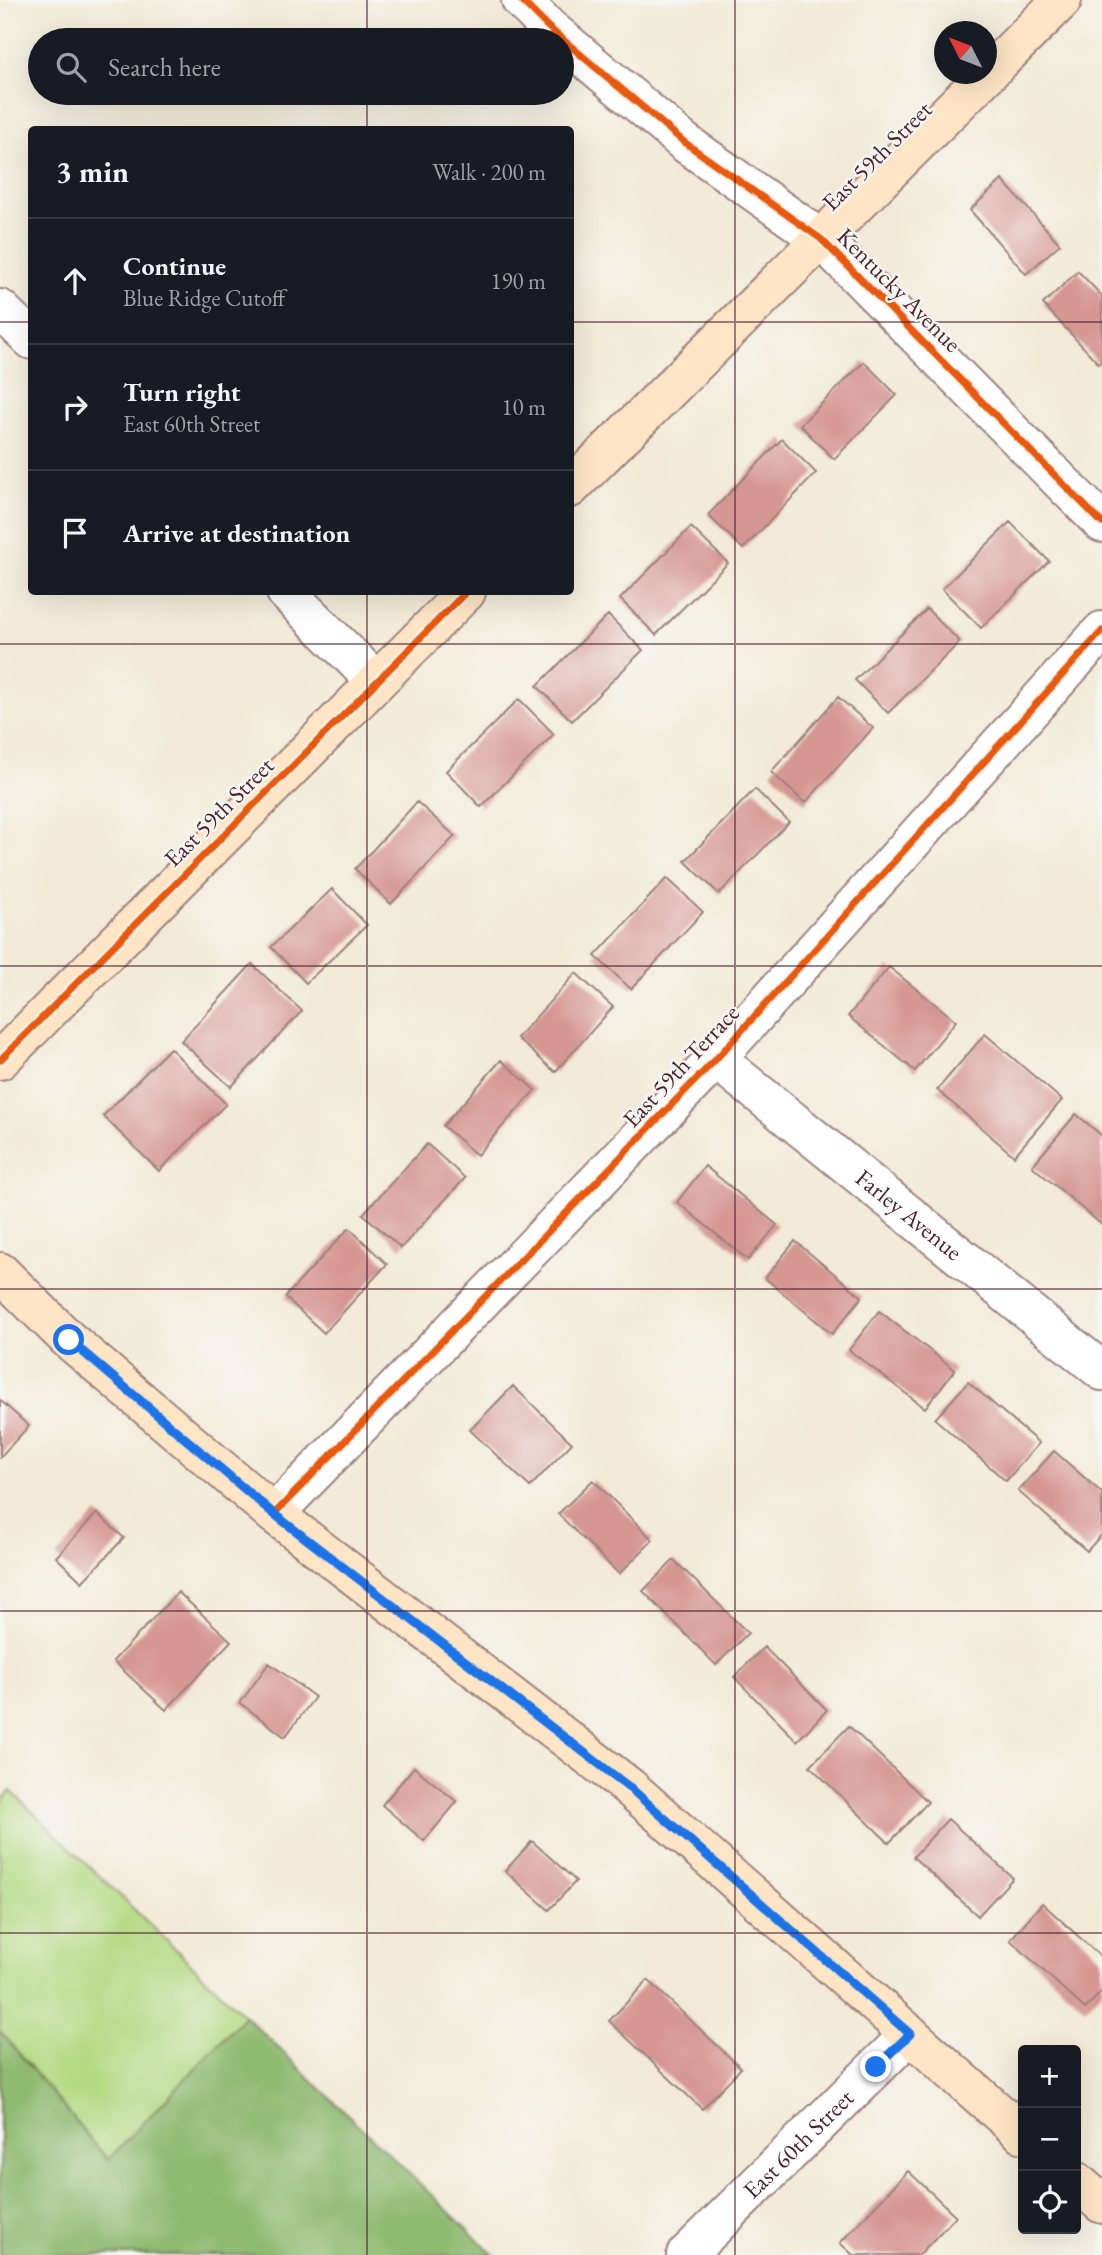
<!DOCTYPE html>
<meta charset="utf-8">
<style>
body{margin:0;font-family:"EB Garamond",serif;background:#20242c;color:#f1f3f6}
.controls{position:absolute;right:21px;bottom:21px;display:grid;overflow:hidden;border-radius:7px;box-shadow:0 7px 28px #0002}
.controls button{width:63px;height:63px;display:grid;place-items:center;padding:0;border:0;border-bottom:2px solid #363941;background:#171b24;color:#f1f3f6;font:35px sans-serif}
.compass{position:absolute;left:934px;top:21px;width:63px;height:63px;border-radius:50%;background:#171b24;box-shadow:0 7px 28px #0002;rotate:312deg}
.stop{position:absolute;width:21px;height:21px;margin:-16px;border:5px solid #1a73e8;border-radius:50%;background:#fff}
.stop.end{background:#1a73e8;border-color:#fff;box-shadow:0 2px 7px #0008}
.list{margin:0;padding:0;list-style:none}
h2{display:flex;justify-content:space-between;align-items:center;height:91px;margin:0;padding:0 28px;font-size:30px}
h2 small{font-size:23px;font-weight:400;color:#9ea1a6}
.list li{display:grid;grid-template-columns:46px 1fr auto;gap:21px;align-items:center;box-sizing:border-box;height:126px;padding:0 28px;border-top:2px solid #363941}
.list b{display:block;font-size:26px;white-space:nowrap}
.list p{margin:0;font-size:23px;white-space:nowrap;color:#9ea1a6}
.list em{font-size:23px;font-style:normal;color:#9ea1a6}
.icon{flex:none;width:38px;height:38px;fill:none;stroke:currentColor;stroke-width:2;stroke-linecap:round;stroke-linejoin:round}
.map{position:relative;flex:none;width:1102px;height:2255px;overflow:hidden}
.search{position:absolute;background:#171b24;box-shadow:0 7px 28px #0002;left:28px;top:28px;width:546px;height:77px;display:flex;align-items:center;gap:18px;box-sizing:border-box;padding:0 24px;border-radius:38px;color:#9ea1a6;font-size:26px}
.panel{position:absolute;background:#171b24;box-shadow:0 7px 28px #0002;left:28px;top:126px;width:546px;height:469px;border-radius:7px}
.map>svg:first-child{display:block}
</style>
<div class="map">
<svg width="1102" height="2255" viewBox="0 0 1102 2255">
<rect width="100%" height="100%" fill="#f6f6f2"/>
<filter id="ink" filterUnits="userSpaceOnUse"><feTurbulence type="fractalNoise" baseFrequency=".0143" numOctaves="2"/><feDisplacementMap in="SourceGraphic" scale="14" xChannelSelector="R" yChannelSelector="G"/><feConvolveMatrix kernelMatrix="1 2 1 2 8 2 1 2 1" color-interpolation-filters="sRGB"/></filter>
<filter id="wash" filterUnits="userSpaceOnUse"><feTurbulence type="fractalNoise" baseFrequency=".00686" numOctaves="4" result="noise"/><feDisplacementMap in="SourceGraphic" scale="28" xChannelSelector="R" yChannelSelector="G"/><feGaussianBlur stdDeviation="1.57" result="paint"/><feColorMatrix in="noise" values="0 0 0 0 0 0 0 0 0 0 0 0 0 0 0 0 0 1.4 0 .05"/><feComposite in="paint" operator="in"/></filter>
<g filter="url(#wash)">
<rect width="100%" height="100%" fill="#f2ead6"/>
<path fill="#b4da83" stroke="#7f7c57" stroke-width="2" d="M11,1791L245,2016L108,2160L0,2031V1802Z"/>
<path fill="#8fba71" stroke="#6c6c4e" stroke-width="2" d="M245,2016L494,2255H0V2031L108,2160Z"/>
<g id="blocks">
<path fill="#d69692" d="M1002,180L1060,244L1026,274L970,210Z
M1078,271L1102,296V361L1099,364L1043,304Z
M864,362L897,395L834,459L800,425Z
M782,439L816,473L743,549L708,515Z
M1010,522L1049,561L981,628L942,589Z
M691,527L728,563L656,635L620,599Z
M927,609L960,642L888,713L855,680Z
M608,615L643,650L572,721L537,686Z
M838,697L873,728L805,803L771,772Z
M519,699L554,734L481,807L446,771Z
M755,789L789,822L719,894L685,861Z
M417,802L455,836L391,904L355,869Z
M667,878L703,912L631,989L595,956Z
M332,889L367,925L306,983L271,947Z
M252,964L302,1011L231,1087L181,1041Z
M889,967L956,1021L915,1071L848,1016Z
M576,973L613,1007L555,1072L517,1038Z
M985,1034L1062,1100L1014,1156L937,1090Z
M170,1048L226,1104L159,1171L103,1116Z
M501,1060L535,1090L477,1155L443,1126Z
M1076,1114L1102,1136V1225L1032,1166Z
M427,1144L465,1178L401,1248L363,1214Z
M705,1166L777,1225L748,1260L677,1202Z
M349,1228L387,1264L324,1333L285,1297Z
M795,1241L862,1297L832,1334L765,1278Z
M879,1311L955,1370L925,1408L849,1350Z
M968,1382L1039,1443L1006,1481L935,1419Z
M513,1386L572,1443L530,1487L470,1430Z
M0,1400L29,1426L0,1457Z
M1054,1451L1102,1493V1534L1087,1551L1018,1491Z
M593,1480L653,1540L619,1574L558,1514Z
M97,1513L124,1538L82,1582L56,1557Z
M674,1560L748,1633L716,1665L643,1591Z
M178,1592L231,1641L166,1710L113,1661Z
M764,1647L827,1710L797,1741L734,1677Z
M269,1663L315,1697L285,1737L240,1703Z
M849,1726L928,1802L889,1843L810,1766Z
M414,1767L457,1802L424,1841L382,1805Z
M948,1819L1013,1878L978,1916L913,1857Z
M532,1841L576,1881L549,1910L505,1871Z
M1042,1903L1102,1958V1991L1085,2009L1010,1940Z
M648,1980L741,2068L702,2109L609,2021Z
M908,2171L956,2216L919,2255H853L840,2243Z"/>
</g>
</g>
<g filter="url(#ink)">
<use href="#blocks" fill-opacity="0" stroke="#9e8480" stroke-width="2"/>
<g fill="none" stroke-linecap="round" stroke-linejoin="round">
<defs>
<g id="street">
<path d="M521,0L548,27L684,142L821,239L1102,523"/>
<path d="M0,309L32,340"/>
<path d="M286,592L376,681"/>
<path id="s1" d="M716,1059L1102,1371"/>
<path d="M274,1514L716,1059L1102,631"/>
<path id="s2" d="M686,2255L910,2034"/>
</g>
<path id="secondary" d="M570,488L1062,0
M0,1060L466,592
M0,1272L69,1340L274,1514L629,1787L1023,2134
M1076,2181L1102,2204"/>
</defs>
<use href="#street" stroke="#9e8480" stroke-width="42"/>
<use href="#secondary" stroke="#9e8480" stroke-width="42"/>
<use href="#street" stroke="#fff" stroke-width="38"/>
<use href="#secondary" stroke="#fde5c5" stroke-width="38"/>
<defs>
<path id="cycleway" d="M521,0L548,27L684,142L821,239L1102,523
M0,1060L466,592
M274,1514L716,1059L1102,631"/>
</defs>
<use href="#cycleway" stroke="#f6f6f2" stroke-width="11"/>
<use href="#cycleway" stroke="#e8590c" stroke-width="7"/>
</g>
</g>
<g fill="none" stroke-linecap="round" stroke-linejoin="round" filter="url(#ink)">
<path stroke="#1a73e8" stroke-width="9" d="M69,1340L274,1514L629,1787L910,2034L876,2067"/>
</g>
<path fill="none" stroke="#4a1f2b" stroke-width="2" stroke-opacity="0.55" d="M367,0V40M735,0V2255M367,93V130M0,322H32M570,322H1102M367,592V2255M0,644H1102M0,966H1102M0,1289H1102M0,1611H1102M0,1933H1102"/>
<g text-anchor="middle" stroke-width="5" stroke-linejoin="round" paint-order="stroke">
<g font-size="24" fill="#4a1f2b" stroke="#f6f6f2">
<text transform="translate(877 156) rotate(-45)" y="8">East 59th Street</text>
<text transform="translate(899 290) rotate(45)" y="8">Kentucky Avenue</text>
<text transform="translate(219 812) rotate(-45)" y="8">East 59th Street</text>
<text transform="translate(681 1066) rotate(-47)" y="8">East 59th Terrace</text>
<text dy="8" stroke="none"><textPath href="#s1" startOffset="248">Farley Avenue</textPath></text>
<text dy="8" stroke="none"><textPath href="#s2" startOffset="158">East 60th Street</textPath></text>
</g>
</g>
</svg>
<div class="controls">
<button>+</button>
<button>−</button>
<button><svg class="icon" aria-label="locate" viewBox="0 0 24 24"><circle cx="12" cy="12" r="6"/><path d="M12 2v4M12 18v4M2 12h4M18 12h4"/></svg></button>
</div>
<svg class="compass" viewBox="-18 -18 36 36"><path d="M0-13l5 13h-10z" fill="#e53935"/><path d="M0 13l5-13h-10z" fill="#9ea1a6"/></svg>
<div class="stop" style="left:69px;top:1340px"></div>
<div class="stop end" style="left:876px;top:2067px"></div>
<div class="search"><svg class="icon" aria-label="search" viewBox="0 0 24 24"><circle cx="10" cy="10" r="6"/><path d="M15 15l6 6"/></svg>Search here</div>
<section class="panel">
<h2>3 min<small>Walk · 200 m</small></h2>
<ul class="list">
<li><svg class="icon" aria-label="ahead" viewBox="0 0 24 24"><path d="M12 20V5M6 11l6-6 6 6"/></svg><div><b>Continue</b><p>Blue Ridge Cutoff</p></div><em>190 m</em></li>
<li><svg class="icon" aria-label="right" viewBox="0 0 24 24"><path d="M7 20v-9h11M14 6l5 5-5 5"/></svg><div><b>Turn right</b><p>East 60th Street</p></div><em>10 m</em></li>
<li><svg class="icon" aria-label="arrive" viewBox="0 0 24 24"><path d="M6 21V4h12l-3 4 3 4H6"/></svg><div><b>Arrive at destination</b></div></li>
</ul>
</section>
</div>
